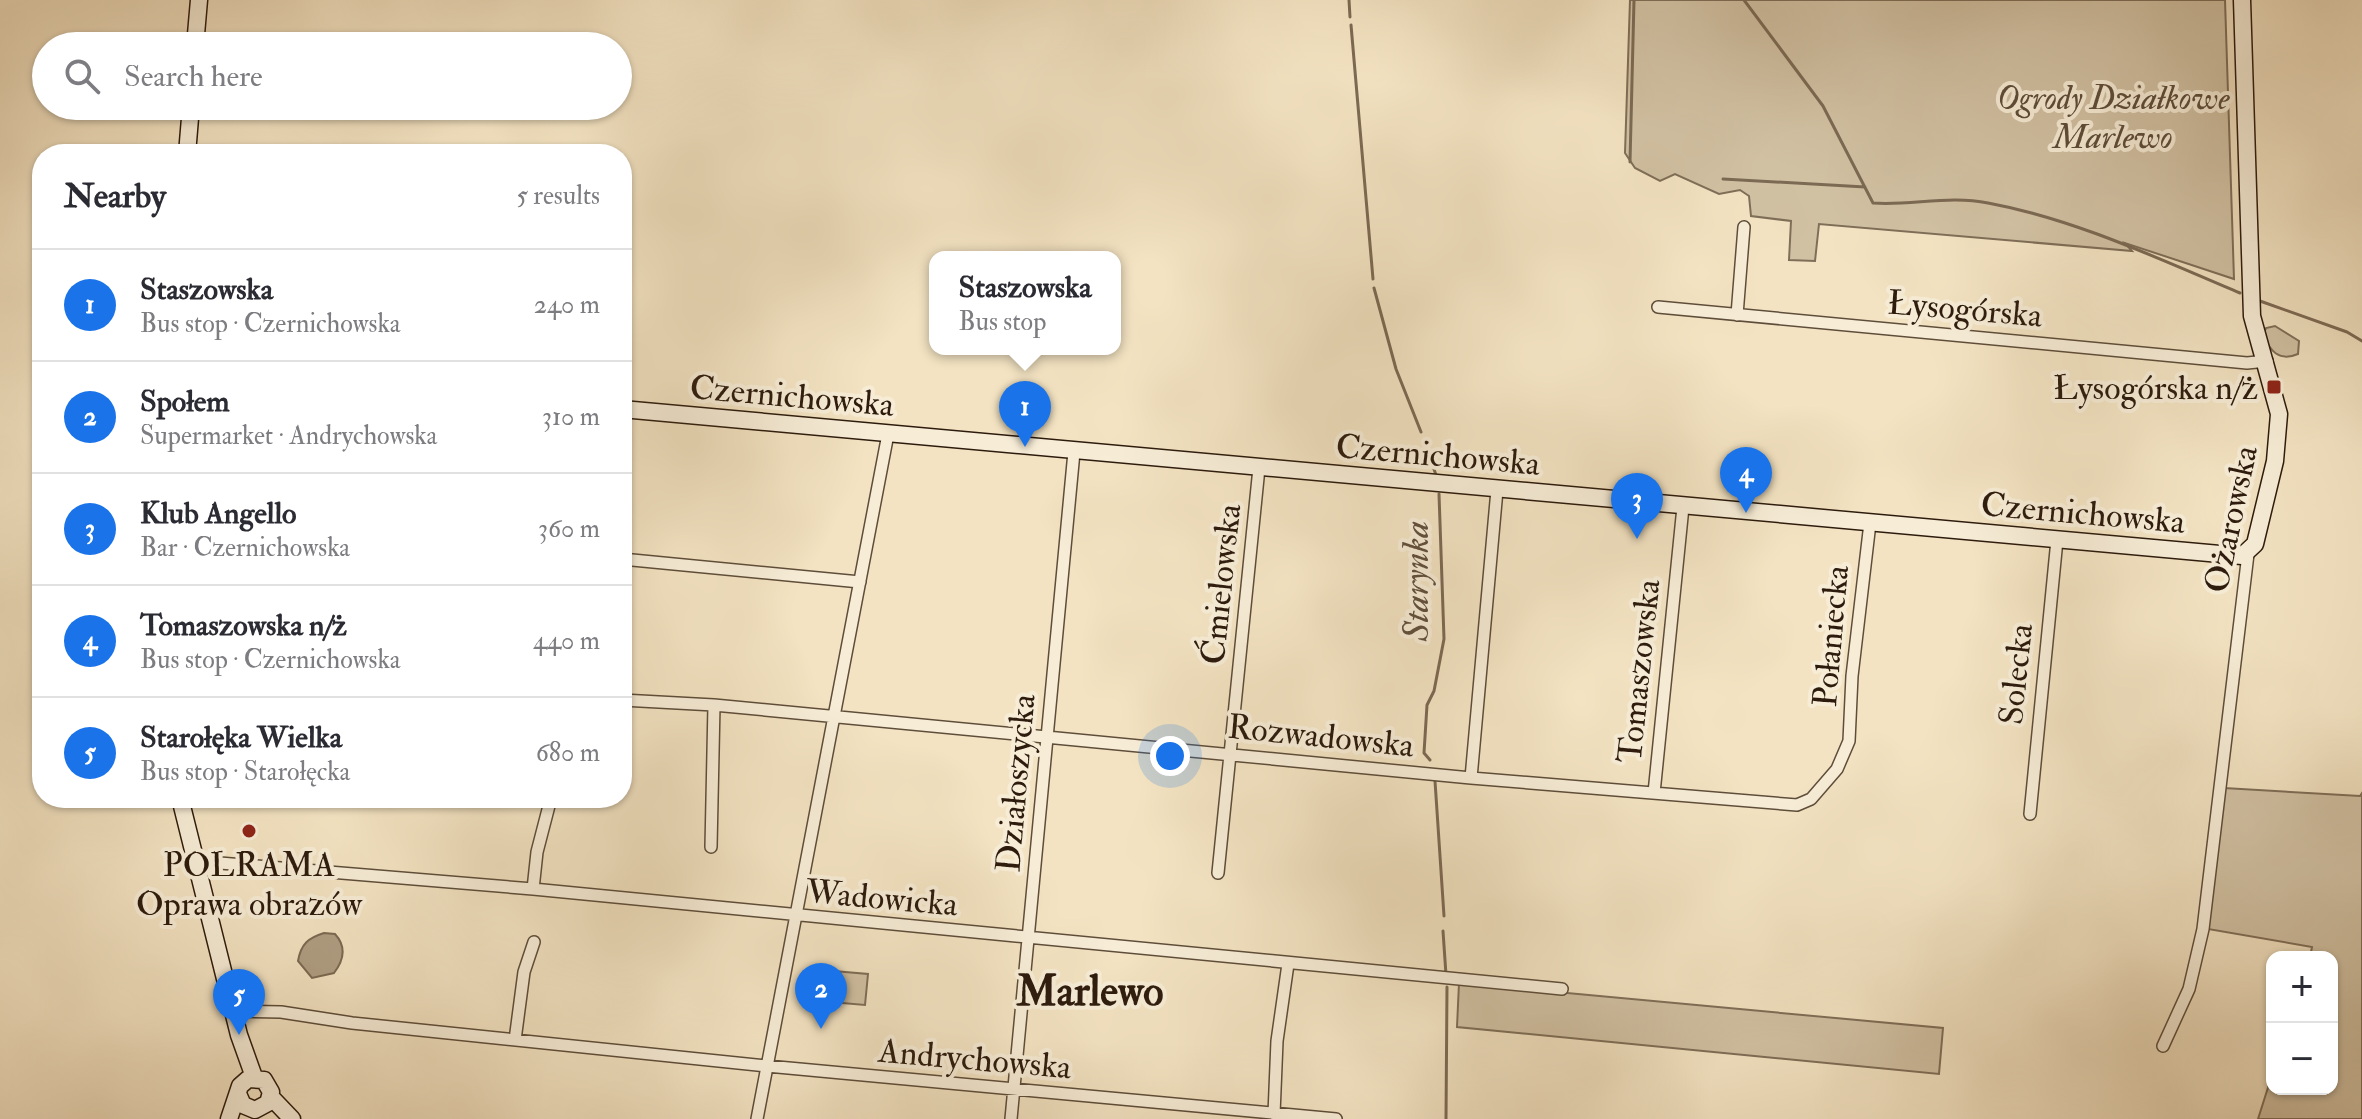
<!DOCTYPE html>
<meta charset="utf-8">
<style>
body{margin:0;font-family:"IM FELL Double Pica",serif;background:#f2f2f3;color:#2b2b33}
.controls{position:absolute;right:24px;bottom:24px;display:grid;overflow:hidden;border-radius:16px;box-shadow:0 2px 6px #0004}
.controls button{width:72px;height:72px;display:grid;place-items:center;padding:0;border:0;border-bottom:2px solid #e1e1e2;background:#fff;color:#2b2b33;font:40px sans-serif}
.you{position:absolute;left:1170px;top:756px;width:28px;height:28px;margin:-20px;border:6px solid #fff;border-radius:50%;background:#1a73e8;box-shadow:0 0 0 12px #1a73e833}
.badge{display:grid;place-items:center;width:52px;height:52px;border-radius:50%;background:#1a73e8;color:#fff;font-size:26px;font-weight:700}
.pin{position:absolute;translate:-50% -66px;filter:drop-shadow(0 2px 4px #0008)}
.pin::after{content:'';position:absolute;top:42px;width:28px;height:24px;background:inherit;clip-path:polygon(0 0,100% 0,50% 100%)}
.popup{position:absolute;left:929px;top:251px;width:192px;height:104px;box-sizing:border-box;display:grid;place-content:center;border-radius:16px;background:#fff;filter:drop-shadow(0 2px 6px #0005);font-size:26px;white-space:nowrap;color:#7c7c81}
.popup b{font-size:30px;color:#2b2b33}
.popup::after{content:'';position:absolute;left:50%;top:100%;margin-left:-16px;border:16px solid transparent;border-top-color:#fff}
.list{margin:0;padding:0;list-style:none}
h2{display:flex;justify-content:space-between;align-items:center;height:104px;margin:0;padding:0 32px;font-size:34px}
h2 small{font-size:26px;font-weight:400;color:#7c7c81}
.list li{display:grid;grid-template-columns:52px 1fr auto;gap:24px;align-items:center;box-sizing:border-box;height:112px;padding:0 32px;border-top:2px solid #e1e1e2}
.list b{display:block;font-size:30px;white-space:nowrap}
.list p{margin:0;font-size:26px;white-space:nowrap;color:#7c7c81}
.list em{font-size:26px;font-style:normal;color:#7c7c81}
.icon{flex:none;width:44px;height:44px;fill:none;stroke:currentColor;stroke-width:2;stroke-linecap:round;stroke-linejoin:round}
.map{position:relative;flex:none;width:2362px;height:1119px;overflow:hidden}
.search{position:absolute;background:#fff;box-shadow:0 2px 6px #0004;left:32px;top:32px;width:600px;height:88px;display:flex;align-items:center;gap:20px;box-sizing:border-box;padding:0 28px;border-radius:44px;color:#7c7c81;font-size:30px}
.panel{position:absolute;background:#fff;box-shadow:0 2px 6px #0004;left:32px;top:144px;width:600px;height:664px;border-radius:32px}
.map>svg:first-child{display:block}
</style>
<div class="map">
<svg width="2362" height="1119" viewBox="0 0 2362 1119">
<rect width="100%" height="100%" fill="#f3e3c2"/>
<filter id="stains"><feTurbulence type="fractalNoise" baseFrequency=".0025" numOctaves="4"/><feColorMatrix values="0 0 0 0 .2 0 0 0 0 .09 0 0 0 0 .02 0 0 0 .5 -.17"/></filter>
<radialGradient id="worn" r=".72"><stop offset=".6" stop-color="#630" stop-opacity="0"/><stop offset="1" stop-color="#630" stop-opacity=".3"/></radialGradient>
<path fill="#d1c1a3" stroke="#7f6e58" stroke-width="2" d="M1630,0H2225L2234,279L2125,243L2132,251L1819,224L1815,261L1789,260L1791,221L1751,216L1749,196L1740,190L1719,194L1675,174L1660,181L1635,168L1625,153Z
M2275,326L2299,341L2298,354C2279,362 2270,351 2263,335L2266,328Z
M2224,788L2360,796L2362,793V1119H2258L2272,1075V1089H2332V957H2310L2312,947L2208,929Z
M810,969L868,974L865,1005L807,1000Z
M1459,983L1943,1028L1939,1074L1457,1027Z"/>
<path fill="#b09f84" stroke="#7c6a54" stroke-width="2" d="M324,933L335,934C347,947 344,960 334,973L312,978L298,961C301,944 308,938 324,933Z"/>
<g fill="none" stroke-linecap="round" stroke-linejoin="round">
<path stroke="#7c6a54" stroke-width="3" d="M1349,0L1350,17
M1744,0L1823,106L1873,203C1910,206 1949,195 1988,203C2075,219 2159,259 2240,293
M1351,25L1373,279
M1630,162L1634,0
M1723,179L1865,187
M1374,288L1396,369L1421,432
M2260,301L2347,332L2362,341
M1424,440L1436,475
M1430,760L1424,753L1427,705L1434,691L1444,639L1439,494
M1435,781L1444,916
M1443,931L1446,975
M1446,1119L1447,987"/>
<defs>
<path id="street" d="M1658,307L2247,363L2267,361
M1737,315L1744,227
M622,559L860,582
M622,700L714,705L1471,778L1797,805L1811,799L1837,769L1849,741L1852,676L1870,523
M1471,778L1497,490
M1654,793L1683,507
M2030,814L2057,540
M711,847L714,705
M196,861L533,889L1562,989
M1218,873L1259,468
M533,889L537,852L551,798
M234,1011L281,1012L352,1023L767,1066L1336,1119
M515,1040L524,972L534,942
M2163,1046L2189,989L2203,929L2248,554
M1274,1114L1277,1041L1288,964
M757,1119L888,434
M1011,1119L1074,452"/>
<path id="secondary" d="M195,46L199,0
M187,154L191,106
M622,409L2242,556L2255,544L2275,461L2279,414L2252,316L2242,0
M180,798L239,1035L254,1077
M271,1097L292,1119
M229,1119L240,1086L248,1079L264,1080L271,1092L268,1103L255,1110L243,1105L239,1096"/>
</defs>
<use href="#street" stroke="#5e4d3a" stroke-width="14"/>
<use href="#secondary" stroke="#2d1b0d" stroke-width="19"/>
<use href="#street" stroke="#f7edd7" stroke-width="11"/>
<use href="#secondary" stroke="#f7edd7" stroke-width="16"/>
</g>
<g fill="#8f2418" stroke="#f7edd7" stroke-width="3">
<rect x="2266" y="379" width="16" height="16" rx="4"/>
<circle cx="249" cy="831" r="8"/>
</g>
<g text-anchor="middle" stroke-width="8" stroke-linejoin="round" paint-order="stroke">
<g font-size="34" font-style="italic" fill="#5e4d3a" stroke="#f7edd7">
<text x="2113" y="109">Ogrody Działkowe<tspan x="2113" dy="39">Marlewo</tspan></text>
</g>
<g font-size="34" fill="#2d1b0d" stroke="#f7edd7">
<text transform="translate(1965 308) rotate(5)" y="12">Łysogórska</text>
<text transform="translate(792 395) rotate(5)" y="12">Czernichowska</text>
<text transform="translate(1438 454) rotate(5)" y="12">Czernichowska</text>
<text transform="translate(2083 512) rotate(5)" y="12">Czernichowska</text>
<text transform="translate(2230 519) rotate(-78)" y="12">Ożarowska</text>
<text transform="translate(1220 584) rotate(-84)" y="12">Ćmielowska</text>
<text transform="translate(1830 636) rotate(-85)" y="12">Połaniecka</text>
<text transform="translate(1638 671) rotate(-84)" y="12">Tomaszowska</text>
<text transform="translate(2015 674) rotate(-84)" y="12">Solecka</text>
<text transform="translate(1321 735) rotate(6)" y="12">Rozwadowska</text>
<text transform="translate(1015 783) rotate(-85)" y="12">Działoszycka</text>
<text transform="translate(882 897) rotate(5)" y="12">Wadowicka</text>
<text transform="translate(975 1058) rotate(5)" y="12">Andrychowska</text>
</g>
<g font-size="34" fill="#2d1b0d" stroke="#f7edd7" text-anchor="end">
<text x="2258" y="399">Łysogórska n/ż</text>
<text x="249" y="876" text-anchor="middle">POLRAMA<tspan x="249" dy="39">Oprawa obrazów</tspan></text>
</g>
<g font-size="36" font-style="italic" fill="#61503d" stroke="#f7edd7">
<text transform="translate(1415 581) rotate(-90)" y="13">Starynka</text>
</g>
<g font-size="42" font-weight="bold" fill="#2d1b0d" stroke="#f7edd7">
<text x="1090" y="1005">Marlewo</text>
</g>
</g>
<rect width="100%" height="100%" filter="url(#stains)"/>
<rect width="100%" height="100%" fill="url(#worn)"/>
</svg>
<div class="controls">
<button>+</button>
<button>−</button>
</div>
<div class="you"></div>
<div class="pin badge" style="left:1025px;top:447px">1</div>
<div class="popup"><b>Staszowska</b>Bus stop</div>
<div class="pin badge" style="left:821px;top:1029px">2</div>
<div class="pin badge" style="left:1637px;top:539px">3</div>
<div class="pin badge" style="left:1746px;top:513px">4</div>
<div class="pin badge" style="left:239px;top:1035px">5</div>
<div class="search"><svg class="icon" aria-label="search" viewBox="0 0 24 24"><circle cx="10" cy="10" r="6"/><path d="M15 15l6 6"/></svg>Search here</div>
<section class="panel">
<h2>Nearby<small>5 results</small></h2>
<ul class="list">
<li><span class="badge">1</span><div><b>Staszowska</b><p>Bus stop · Czernichowska</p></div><em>240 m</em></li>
<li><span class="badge">2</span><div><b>Społem</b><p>Supermarket · Andrychowska</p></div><em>310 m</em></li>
<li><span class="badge">3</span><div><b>Klub Angello</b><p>Bar · Czernichowska</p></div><em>360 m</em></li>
<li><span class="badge">4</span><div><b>Tomaszowska n/ż</b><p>Bus stop · Czernichowska</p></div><em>440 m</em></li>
<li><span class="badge">5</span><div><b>Starołęka Wielka</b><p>Bus stop · Starołęcka</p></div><em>680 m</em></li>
</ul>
</section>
</div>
